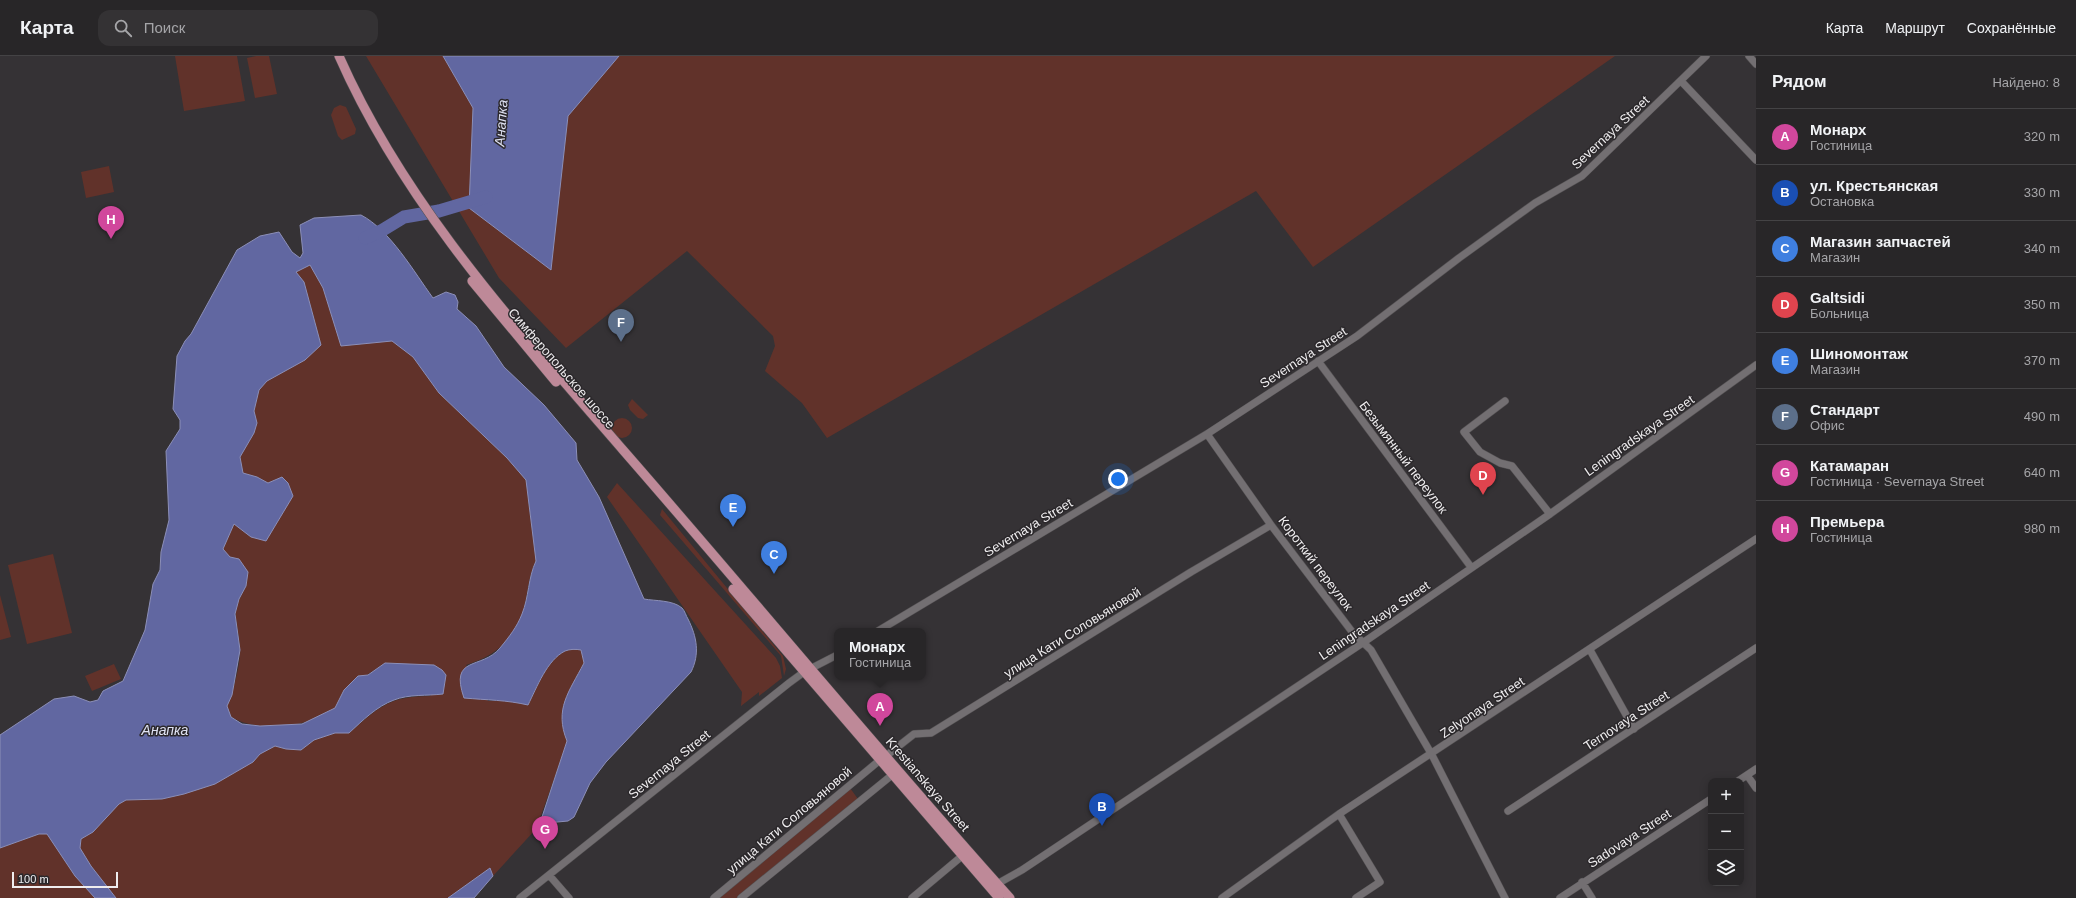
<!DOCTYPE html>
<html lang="ru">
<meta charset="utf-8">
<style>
body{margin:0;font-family:Helvetica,sans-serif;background:#343234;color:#f1f3f6}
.controls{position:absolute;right:12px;bottom:12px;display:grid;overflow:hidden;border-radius:8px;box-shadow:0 2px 10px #0003}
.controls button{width:36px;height:36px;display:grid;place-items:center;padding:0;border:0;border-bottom:1px solid #444345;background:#282628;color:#f1f3f6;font:20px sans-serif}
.scale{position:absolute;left:12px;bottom:10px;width:106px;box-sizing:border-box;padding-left:4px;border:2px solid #efedef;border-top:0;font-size:11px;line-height:14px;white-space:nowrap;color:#efedef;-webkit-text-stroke:3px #2b282b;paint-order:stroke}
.you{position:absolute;left:1118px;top:423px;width:14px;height:14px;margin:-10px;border:3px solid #fff;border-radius:50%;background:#1a73e8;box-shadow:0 0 0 6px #1a73e833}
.badge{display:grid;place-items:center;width:26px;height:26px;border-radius:50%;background:#d93025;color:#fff;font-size:13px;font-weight:700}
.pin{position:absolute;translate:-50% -33px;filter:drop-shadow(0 1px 2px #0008)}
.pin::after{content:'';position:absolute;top:21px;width:14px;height:12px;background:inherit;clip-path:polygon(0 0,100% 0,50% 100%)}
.popup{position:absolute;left:834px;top:572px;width:92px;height:52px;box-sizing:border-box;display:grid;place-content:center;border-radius:8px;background:#282628;filter:drop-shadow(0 1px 3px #0005);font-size:13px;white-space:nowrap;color:#a5a5a8}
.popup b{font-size:15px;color:#f1f3f6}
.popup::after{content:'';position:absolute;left:50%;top:100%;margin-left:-8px;border:8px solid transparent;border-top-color:#282628}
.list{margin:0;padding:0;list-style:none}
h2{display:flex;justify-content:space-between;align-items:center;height:52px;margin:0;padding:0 16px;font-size:17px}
h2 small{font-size:13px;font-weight:400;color:#a5a5a8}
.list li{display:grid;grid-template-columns:26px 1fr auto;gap:12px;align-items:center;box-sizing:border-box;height:56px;padding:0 16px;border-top:1px solid #444345}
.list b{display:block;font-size:15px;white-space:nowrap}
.list p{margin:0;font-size:13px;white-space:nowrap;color:#a5a5a8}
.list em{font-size:13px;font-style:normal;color:#a5a5a8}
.icon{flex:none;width:22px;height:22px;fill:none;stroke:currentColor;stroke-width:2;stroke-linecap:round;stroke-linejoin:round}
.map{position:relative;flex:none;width:1756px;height:842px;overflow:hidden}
header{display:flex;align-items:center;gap:24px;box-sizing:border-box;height:56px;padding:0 20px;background:#282628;border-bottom:1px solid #444345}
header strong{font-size:19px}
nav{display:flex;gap:22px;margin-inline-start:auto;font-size:14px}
.search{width:280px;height:36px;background:#343234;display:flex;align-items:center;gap:10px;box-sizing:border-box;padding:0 14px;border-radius:12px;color:#a5a5a8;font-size:15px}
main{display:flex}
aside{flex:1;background:#282628}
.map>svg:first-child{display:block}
</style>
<header>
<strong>Карта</strong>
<div class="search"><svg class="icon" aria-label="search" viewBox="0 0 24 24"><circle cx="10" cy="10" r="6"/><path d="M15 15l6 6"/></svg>Поиск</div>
<nav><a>Карта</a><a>Маршрут</a><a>Сохранённые</a></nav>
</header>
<main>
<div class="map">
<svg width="1756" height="842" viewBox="0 0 1756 842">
<rect width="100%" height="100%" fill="#353235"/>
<path fill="#61322a" d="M175,0H237L245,45L184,55Z
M256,0H269L277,38L255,42L247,2Z
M366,0H443L473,52L469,152L551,214L568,60L619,0H1615L1313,211L1256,135L827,382L802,347L765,315L775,290L773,280L687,195L566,292L499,222Z
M340,49L346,51L356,73L355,78L342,84L338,80L331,59L334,52Z
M109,110L114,136L86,142L81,116Z
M310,209L323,232L341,289L392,285L413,301L439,337L507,402L526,424L536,505C528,521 528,539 523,556C515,584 493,601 466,609L488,645L510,644L528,649C537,631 547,604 565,595C569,592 576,594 581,593L584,607C570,636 554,653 568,685L536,773L493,820L490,812L448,842H116L91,810L80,792L81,783L93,776L118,748L126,744L162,743L184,738L253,706L260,698L275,690L286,693L301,694L314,684L335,677H349C379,651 389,640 431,640L385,607C373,616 359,623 346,632C340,637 340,649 334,653C307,672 259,677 231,661L227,650C233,637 241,606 240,593C238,562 229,560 246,530L223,493L234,468L251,481L268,427L257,421L243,417L240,401L254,377L257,367L254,355L259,334L267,325L321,289L304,226L296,216Z
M632,343L648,359L643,363L638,362L630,354L628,349Z
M612 372a10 10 0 1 1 20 0a10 10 0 1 1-20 0Z
M617,427L776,602L780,610L782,622L759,640V636L741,650L742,636L607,441Z
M662,453L783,600L786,613L784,620L781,600L660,459Z
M53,498L72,577L27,588L8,509Z
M0,539L11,581L0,584Z
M114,608L121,623L92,635L85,620Z
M850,732L858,743L738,842H717Z
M39,778H47L75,820L95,842H0V792Z"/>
<path fill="#6167a1" stroke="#8c8fb8" d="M443,0H619L568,60L551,214L469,152L473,52Z
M361,159C390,174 414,216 433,242L446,236L455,239L458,246L457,253L476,270L504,311L544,349L576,387L577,404L599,441L644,543C655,545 673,544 682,552C685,555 686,560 688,563C697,581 700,598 691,616L606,706L590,727L574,761L568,765L547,767L542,761L567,685C554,653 569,636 584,607L581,594C576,593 570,593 565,595C547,604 537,631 528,649C507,644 486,644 464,642C449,599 482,614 500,592C509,581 517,571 522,558C529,541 528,522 536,505L526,424L507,402L439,337L413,301L392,285L341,290L323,232L310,209L296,216L304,226L321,289L305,304L267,325L259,334L254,355L257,367L254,377L240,401L243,417L257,421L268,427L282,421L288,427L293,440L266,485L251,481L234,468L223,493L230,501L239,503L248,516L246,530L239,543L235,558L240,594L232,639L227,650L231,661L242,668L260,670L302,668L335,652L344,634L358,620L368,619L385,607L434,609L442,614L446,619L443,638C427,640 409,638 394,644C377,650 362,665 349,677H335L314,684L301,694L286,693L275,690L260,698L253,706L215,728L184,738L162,743L126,744L119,748L93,776L81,783L80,792L91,810L116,842H95L75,820L47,778H39L0,792V679L54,643L74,640L90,646L98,644L103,635L123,625L145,574L153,528L160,514L161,496L169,464L166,395L180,373V364L173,353L177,300L185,285L191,278L237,194L260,180L279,176L292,196L300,202L303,197L300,169L314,162Z
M490,812L493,820L474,842H448Z"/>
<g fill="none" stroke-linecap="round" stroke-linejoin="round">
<path stroke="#6167a1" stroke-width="13" d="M365,182L381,175L404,161L439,155L486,141"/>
<defs>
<path id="minor" d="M1749,0L1756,8
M1681,25L1756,104
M1318,305L1471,511
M1505,345L1464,376L1480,396L1500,407L1512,410L1550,458
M1207,378L1271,469L1353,577L1371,594L1432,699L1505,842
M878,575L1207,378L1357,280L1459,202L1535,147L1582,120L1706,0
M1590,594L1634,673
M886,700L914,678L931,677L1191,516L1271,469
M1747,719L1756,732
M1738,725L1756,713
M1508,755L1756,592
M1339,758L1380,826L1356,842
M549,819L569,842
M1582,826L1592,842
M997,828L1022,814L1364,586L1550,458L1756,309
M520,842L789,627L804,616L837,599
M714,842L880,704
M741,842L892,719
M912,842L962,800
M1222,842L1339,758L1756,483
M1560,842L1711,743"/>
<path id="major" d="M339,0C405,150 517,271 623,394C753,543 878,695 1010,842
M472,225L556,326
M733,533L999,842"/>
</defs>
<use href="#minor" stroke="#545153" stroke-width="8"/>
<use href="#major" stroke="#545153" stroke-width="10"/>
<use href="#minor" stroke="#736f72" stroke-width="7"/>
<use href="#major" stroke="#be8998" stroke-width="9"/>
</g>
<g text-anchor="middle" stroke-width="3" stroke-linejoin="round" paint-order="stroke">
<g font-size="13" fill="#efedef" stroke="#2b282b">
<text transform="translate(1610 76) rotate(-43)" y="5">Severnaya Street</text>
<text transform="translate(1303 301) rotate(-33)" y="5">Severnaya Street</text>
<text transform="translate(562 312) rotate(49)" y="5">Симферопольское шоссе</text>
<text transform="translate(1639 379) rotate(-35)" y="5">Leningradskaya Street</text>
<text transform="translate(1404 401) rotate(53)" y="5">Безымянный переулок</text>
<text transform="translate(1028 471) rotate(-31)" y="5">Severnaya Street</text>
<text transform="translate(1316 507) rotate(53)" y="5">Короткий переулок</text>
<text transform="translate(1374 564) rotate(-34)" y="5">Leningradskaya Street</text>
<text transform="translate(1072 576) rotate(-32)" y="5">улица Кати Соловьяновой</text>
<text transform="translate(1482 651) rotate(-34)" y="5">Zelyonaya Street</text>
<text transform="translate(1626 664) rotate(-33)" y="5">Ternovaya Street</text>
<text transform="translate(669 708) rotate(-39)" y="5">Severnaya Street</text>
<text transform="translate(928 728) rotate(49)" y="5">Krestianskaya Street</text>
<text transform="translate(789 764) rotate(-40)" y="5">улица Кати Соловьяновой</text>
<text transform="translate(1629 782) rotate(-33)" y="5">Sadovaya Street</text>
</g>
<g font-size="14" font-style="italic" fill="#e0e3f4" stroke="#2b282b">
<text transform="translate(501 67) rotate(-86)" y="5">Анапка</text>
<text x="165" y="679">Анапка</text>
</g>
</g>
</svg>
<div class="controls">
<button>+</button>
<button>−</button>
<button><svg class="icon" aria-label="layers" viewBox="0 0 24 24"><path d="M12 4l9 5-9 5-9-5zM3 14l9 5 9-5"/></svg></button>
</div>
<div class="scale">100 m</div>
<div class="you"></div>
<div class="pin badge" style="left:880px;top:670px;background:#d1479c">A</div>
<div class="popup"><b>Монарх</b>Гостиница</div>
<div class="pin badge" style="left:1102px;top:770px;background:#1a4fb4">B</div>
<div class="pin badge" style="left:774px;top:518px;background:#3f7fe0">C</div>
<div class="pin badge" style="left:1483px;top:439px;background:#e0444e">D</div>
<div class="pin badge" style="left:733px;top:471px;background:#3f7fe0">E</div>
<div class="pin badge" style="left:621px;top:286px;background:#5c6f8a">F</div>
<div class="pin badge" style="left:545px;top:793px;background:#d1479c">G</div>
<div class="pin badge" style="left:111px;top:183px;background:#d1479c">H</div>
</div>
<aside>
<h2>Рядом<small>Найдено: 8</small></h2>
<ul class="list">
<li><span class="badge" style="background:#d1479c">A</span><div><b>Монарх</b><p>Гостиница</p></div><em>320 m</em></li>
<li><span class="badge" style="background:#1a4fb4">B</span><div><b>ул. Крестьянская</b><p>Остановка</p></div><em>330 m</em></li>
<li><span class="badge" style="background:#3f7fe0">C</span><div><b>Магазин запчастей</b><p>Магазин</p></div><em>340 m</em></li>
<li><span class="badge" style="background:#e0444e">D</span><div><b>Galtsidi</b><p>Больница</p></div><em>350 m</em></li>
<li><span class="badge" style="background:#3f7fe0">E</span><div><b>Шиномонтаж</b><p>Магазин</p></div><em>370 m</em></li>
<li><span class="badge" style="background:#5c6f8a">F</span><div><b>Стандарт</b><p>Офис</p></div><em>490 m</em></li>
<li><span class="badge" style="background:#d1479c">G</span><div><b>Катамаран</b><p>Гостиница · Severnaya Street</p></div><em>640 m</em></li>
<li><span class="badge" style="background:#d1479c">H</span><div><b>Премьера</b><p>Гостиница</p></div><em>980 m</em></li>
</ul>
</aside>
</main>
